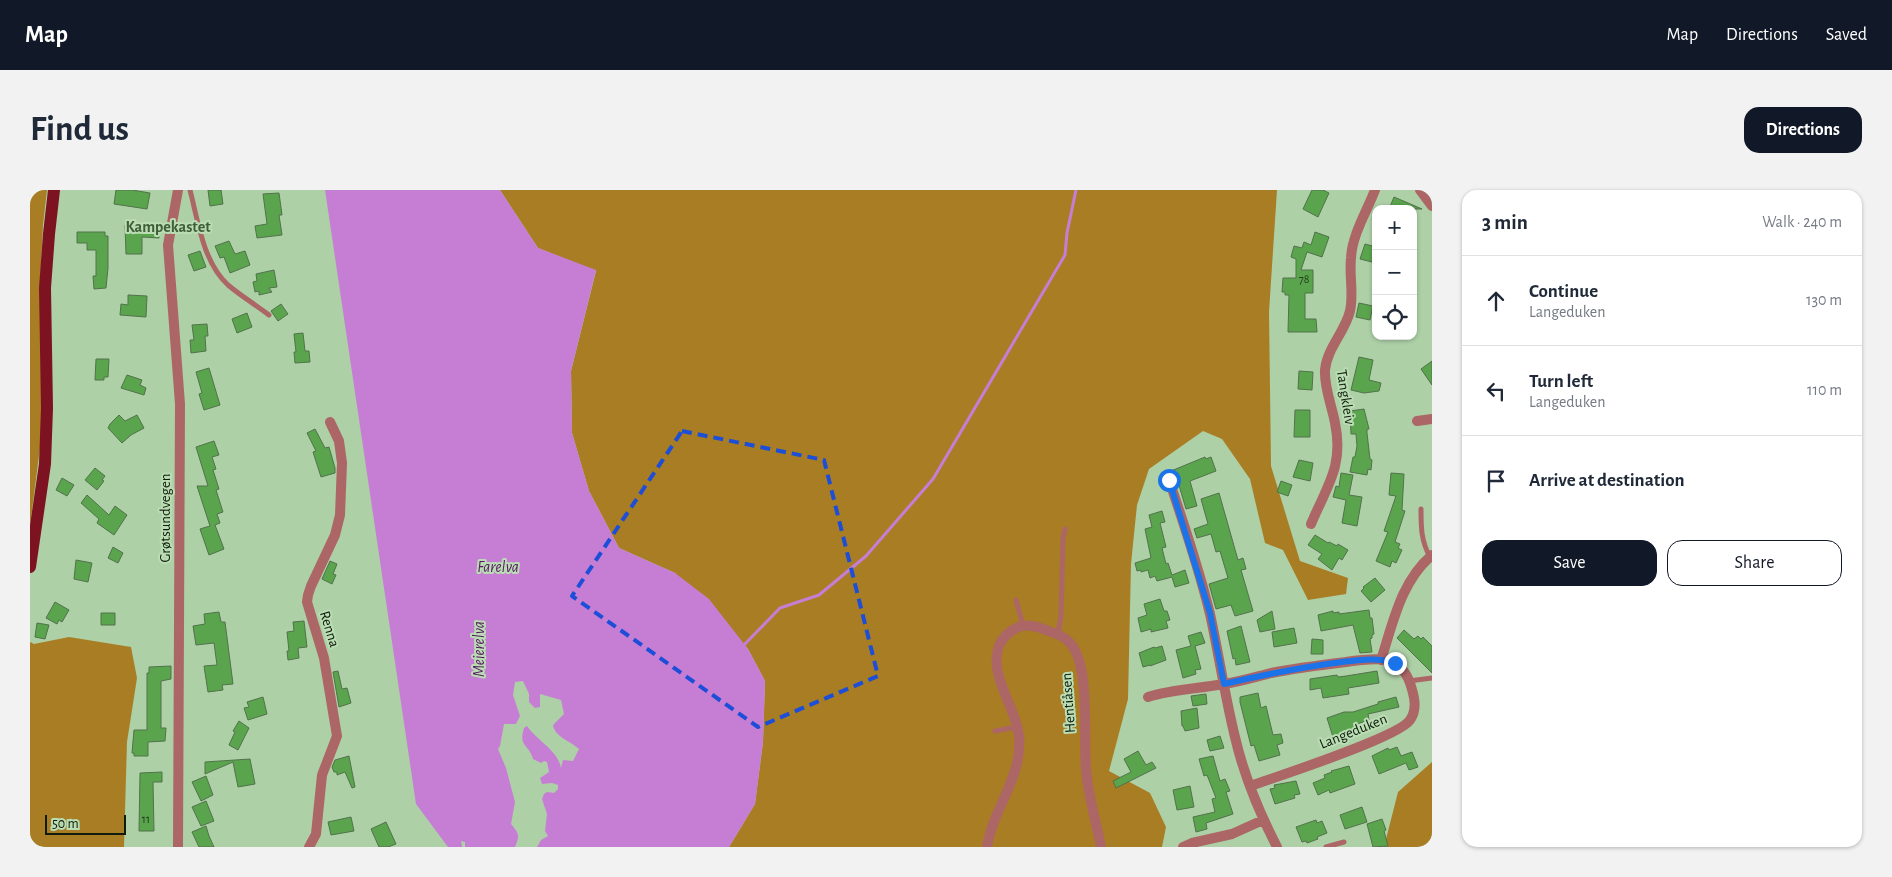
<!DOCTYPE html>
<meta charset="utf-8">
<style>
body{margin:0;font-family:"Alegreya Sans",sans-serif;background:#f2f2f3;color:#1f2937}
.controls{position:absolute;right:15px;top:15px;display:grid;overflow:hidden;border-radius:10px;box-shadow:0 1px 4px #0004}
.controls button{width:45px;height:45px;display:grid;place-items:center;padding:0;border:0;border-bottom:1px solid #e0e1e3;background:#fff;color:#1f2937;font:25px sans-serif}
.scale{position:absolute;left:15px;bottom:12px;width:81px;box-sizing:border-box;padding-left:5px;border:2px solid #0f1b0c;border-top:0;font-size:14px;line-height:18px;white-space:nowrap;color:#0f1b0c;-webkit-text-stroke:4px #baddb3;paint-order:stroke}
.stop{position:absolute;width:15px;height:15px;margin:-11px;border:4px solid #1a73e8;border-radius:50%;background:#fff}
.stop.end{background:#1a73e8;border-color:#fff;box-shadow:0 1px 5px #0008}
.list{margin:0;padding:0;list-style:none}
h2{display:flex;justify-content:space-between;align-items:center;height:65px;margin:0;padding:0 20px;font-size:21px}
h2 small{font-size:16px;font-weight:400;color:#747a83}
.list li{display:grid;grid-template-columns:32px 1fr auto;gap:15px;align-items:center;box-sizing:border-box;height:90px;padding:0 20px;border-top:1px solid #e0e1e3}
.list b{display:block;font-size:19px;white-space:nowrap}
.list p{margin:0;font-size:16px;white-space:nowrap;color:#747a83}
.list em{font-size:16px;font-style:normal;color:#747a83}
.actions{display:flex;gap:10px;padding:15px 20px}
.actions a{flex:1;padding:11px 0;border:1px solid #111827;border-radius:15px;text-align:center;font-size:18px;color:#111827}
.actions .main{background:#111827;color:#fff}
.icon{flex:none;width:28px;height:28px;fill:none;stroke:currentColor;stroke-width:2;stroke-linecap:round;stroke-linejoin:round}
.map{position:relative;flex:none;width:1402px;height:657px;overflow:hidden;border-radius:15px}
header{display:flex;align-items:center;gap:30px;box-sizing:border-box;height:70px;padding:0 25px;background:#111827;color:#fff}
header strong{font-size:24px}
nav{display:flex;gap:28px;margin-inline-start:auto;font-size:18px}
.intro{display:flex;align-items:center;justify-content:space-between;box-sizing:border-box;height:120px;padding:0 30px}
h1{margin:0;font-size:35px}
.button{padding:12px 22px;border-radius:15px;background:#111827;color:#fff;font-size:18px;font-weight:700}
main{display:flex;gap:30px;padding:0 30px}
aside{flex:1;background:#fff;border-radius:15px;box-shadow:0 1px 4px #0004}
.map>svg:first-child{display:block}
</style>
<header>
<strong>Map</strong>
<nav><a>Map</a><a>Directions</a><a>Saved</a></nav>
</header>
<div class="intro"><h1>Find us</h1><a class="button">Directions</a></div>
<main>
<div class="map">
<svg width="1402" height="657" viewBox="0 0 1402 657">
<rect width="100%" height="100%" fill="#add0a7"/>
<path fill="#a97d23" d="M0,0H17L13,35L10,95L12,175L11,250L0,336Z
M470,0H1247L1239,122L1241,276L1270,371L1318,388L1316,404L1278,410L1253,360L1235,353L1220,289L1192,249L1173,241L1119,279L1107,315L1101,374L1098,509L1079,581L1120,603L1136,637L1132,657H699L725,614L733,552L735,491L718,459L706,445L645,383L589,358L559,301L542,243L541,181L566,81L508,58Z
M39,447L101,457L107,488L97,552L94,657H0V452L4,454Z
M1402,572V657H1354L1368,602Z"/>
<path fill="#c67ed4" d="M295,0H470L508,58L566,80L541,181L542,243L559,301L589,358L645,383L679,409L718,459L735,491L733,552L725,614L699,657H507L511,650L518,646L515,641L517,624L512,609L514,604L517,602L524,603L528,599V595L522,593L512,594L510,588L519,582L517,572L514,571L511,573L503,569C499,554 488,557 494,538L497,536C507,551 528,560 531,578L533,570L543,571L549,559C540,551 525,547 523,535L534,524L531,510L510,504V517L505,518L499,512V504L493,491L485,492L483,505L490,526L486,534H474L470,556L468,559L476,578L485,612L481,634C489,644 490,645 485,657H435V652L431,651L432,657H418L386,614Z"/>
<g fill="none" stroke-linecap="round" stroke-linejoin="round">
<path stroke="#c67ed4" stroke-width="3" d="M714,455L750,418L789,405L836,366L903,289L1035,65L1037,43L1046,0"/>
</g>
<path fill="#5aa44d" stroke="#52724c" d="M86,0H102L120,3L117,19L84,14Z
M178,0H191L193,14L180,16Z
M1282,0H1293L1299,3L1288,27L1273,19Z
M249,3L252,25H249L252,45L227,48L225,36L237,34L233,4Z
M1364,7L1392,19H1359Z
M115,34H130L129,48L112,47V64H96L95,35H115Z
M47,42H75V46H78V78L76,98L64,99L63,86H66V60H57V53H47Z
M1285,42L1299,47L1292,67L1277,62L1271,80H1283V103H1275V129H1286L1287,142H1258L1259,105H1255V102H1252L1253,88H1266V69L1261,67L1264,56L1272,58L1274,52L1281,55Z
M199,51L205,64L215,61L220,75L200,83L194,67L190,68L185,56Z
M1335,54L1346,57L1342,72L1330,69Z
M170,61L176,77L164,81L158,65Z
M244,80L247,97L239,98L242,102L229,105V101L225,102L223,92L227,91L226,84Z
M98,105L117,106L116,127L90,125L91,114L98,115Z
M1329,113L1343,116L1340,130L1326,127Z
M251,114L258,124L248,131L241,121Z
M217,123L222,137L207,143L202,129Z
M177,134L178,146H175L176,161L161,163L160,150H164L162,135Z
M273,143L275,161H279L280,172L265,173L264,162H266L264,144Z
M1329,167L1343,170L1339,190L1351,193L1349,201L1334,203L1321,200Z
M66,169H79L78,187H74V190H65Z
M1402,171V195L1391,179Z
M179,178L190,215L174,220L169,204L172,203L166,182Z
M1269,181L1283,182L1282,200L1268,199Z
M97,185L112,190L110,195L116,198L114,205L91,198Z
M1334,219L1339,239H1337V243L1340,269L1342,270L1341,280L1338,279L1337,285L1320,282L1323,267H1325L1327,256L1326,244H1321L1320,221Z
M1265,220H1280V247H1264Z
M89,225L95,231L107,225L114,238L101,245L92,253L78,238L80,234Z
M285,239L295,258L299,257L305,278V283L291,287L283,262L286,261L277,243Z
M184,251L189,265L182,267L186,279L183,280L189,299L186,300L193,322L187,324L190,333L185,335L194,359L179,365L170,339L180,336L167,296H178L166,257Z
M1175,267L1176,269L1181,267L1186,281L1160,291L1167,316L1156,319L1148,292L1141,281Z
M1269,270L1283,273L1280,291L1263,287Z
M65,278L75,286L72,290L74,291L67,300L55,290Z
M1311,283L1323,285L1319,305L1332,307L1327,336L1312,333L1316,310L1303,307L1306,296L1309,297Z
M1361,283L1374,284L1372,320L1375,321L1365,352L1370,354L1368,358L1372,360L1366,373L1362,371L1360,377L1346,371L1358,342L1354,341L1366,306L1359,305Z
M32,288L44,295L37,306L26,300Z
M1251,291L1262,295L1258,306L1247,302Z
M1189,303L1208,370L1213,368L1216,379L1211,380L1223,421L1205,426L1201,415L1186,419L1179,394L1198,388L1190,361L1186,362L1181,344L1167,348L1164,339L1178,334L1171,309Z
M57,305L79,325L85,316L97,325L84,345L67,333L69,329L51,313Z
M1132,321L1135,332L1130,333L1136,357L1132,358L1136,374L1138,373L1142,385L1155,380L1159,393L1145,397L1142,387L1127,391L1125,386L1120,388L1118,380L1111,382V380L1107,381L1105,373L1121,368L1115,339L1122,337L1119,325Z
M1285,345L1298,353L1299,352L1307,356L1308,354L1318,360L1312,370L1309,368L1302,380L1288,369L1292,364L1278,355Z
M83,357L93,363L88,373L78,368Z
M46,370L62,373L58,392L44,389Z
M300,371L307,374L303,384L306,385L302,394L292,389Z
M1345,388L1355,400L1341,412L1331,401L1334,398L1333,397Z
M1130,409L1134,421H1137L1140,430L1136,431L1138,438L1121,442V439L1111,442L1108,428L1117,425L1114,414Z
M25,412L39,420L32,432L29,430L27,434L16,428Z
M1339,420L1340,428H1342L1344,444L1342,445V448L1340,449L1342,462L1330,463L1323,435L1291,441L1288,425L1303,421V423L1309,422V424Z
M1242,421L1245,439L1230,442L1227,430Z
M189,422L191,432H195L203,494L192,495L193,500L178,502L174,476L187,475L184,453L166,455L163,436L175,434L174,424Z
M71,423H85V435H71Z
M274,431L277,457L268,458L269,468L258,470L257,461H259L257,442L264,441L263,432Z
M7,433L19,435L15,449L5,447Z
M1211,436L1220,472L1206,475L1205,468L1203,469L1197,441Z
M1264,438L1267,453L1244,457L1242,442Z
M1374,440L1384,449L1388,446L1391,449L1393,447L1402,456V483L1367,448Z
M1171,442L1175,453L1165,456L1171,479L1165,480L1166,484L1153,488L1146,460L1161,456L1158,446Z
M1282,449L1293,450V464H1281Z
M1132,456L1136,470L1120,476V475L1113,477L1109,463L1124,457L1125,458Z
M141,476V489L131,491V538H136L135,551L118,552V566H104V563H102L104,540H117V483H119V477Z
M308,481L312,499L317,498L321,513L309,517L303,482Z
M1347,481L1349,493L1318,498L1319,504L1293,508L1291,498L1280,500V489L1307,485L1308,487L1316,486Z
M1228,503L1231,518L1236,516L1243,545L1251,544L1253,553L1247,555L1250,565L1229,571L1224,555L1221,556L1210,512V507Z
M1176,504L1177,514L1163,516L1161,506Z
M233,507L237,524L218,530L214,518L219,517L217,512Z
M1366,507L1369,517L1338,524L1339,530L1327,534L1328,539L1303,547L1297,528L1314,522H1323L1348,514V512Z
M1167,518L1169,538L1155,541L1153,536H1152L1151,521Z
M209,531L219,538L208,560L199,555L205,542L203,541Z
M1190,546L1194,558L1180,561L1177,550Z
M1367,557L1371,566L1382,562L1388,577L1379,580L1376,573L1349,584L1342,566L1358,558L1359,560Z
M1108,561L1116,575L1122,572L1126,578L1086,598L1083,591L1101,582L1094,569Z
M319,566L325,597L322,598L315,582L307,585V582H304L302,577L305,570Z
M1183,566L1190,591L1195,589L1200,601L1196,602L1203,624L1176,633L1177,639L1166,642L1163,627L1185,622L1182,609L1186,608L1177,585L1174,586L1169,569Z
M220,569L225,594L208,597L203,572L175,584V572Z
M1319,576L1325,594L1300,603L1299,600L1288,605L1283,593L1295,588L1294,585L1302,582L1301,581Z
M132,582V592H123L124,641H109L110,583Z
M176,586L183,605L171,611L162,592Z
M1266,591L1270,604L1264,605L1265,608L1245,614L1240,599L1245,598L1244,595Z
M1160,596L1164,617L1147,620L1143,600Z
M176,611L184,631L171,636L162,617Z
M1332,617L1337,632L1315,639L1310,625Z
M321,627L324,641L301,645L298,632Z
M1352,629L1356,640L1354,641L1358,656L1343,657L1337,634Z
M1286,630L1287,633L1292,631L1297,643L1287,647L1288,649L1277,653L1276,651L1272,652L1266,637Z
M356,632L366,654L358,657H349L341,639Z
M176,636L179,646L184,657H169L162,642Z"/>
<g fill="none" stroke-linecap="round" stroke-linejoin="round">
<path stroke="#ad6666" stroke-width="5" d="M160,0C168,31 173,72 198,95C211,106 226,115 239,125
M1391,319C1391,337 1391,351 1400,367
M986,410L993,435
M1028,444L1031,426L1033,349L1035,339
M1379,491L1402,488
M965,541L987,537
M1296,657L1314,652"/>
<path stroke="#ad6666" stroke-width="10" d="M148,0L138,55L150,214L148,657
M1390,0L1402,16
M1387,231L1402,229
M1139,290C1154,334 1169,379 1180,424C1189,465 1195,507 1205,547C1214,586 1229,622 1247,657
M1281,334C1297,296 1314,276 1305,233C1302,216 1294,198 1295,180C1297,158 1315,142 1320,121C1324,103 1319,86 1321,68C1322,45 1337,21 1345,0
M1351,470C1363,433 1371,391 1402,365
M1118,507C1143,499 1168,499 1193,494C1209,492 1225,487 1241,483C1266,478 1291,475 1316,472C1329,470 1344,468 1357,470C1369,473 1376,482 1380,493C1384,505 1388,519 1380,530C1369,547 1246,587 1220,596
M279,657L286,644L292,585L307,546L294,468L277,412L278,405L281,396L305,345L310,325L312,273L309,251L300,232
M957,657C963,618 993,587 989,546C986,518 960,487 968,459C971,448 981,439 992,436C1001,434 1012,438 1021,442C1028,444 1035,447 1040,453C1061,475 1053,549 1056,579C1058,605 1066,631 1071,657
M1153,657L1162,653L1202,644L1233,630"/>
<path stroke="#7d1321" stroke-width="12" d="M0,377L15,274L17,218L15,98L19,44L24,0"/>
</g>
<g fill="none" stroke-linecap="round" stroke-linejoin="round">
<path stroke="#1a73e8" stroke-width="6" d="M1139,290L1180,423L1194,494C1233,485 1272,477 1312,472C1329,470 1348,467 1365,473"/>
</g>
<path fill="none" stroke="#1d4ed8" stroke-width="4" stroke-dasharray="10 6" stroke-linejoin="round" d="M652,241L794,270L848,486L728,537L542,406Z"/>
<g text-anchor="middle" stroke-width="4" stroke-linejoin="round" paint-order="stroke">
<g font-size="12" fill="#223d1c">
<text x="1274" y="93">78</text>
<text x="116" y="633">11</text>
</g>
<g font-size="15" fill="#0f1b0c" stroke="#baddb3">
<text transform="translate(1316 207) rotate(81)" y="5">Tangkleiv</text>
<text transform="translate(135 328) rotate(-90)" y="5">Grøtsundvegen</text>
<text transform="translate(300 439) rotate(73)" y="5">Renna</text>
<text transform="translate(1038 513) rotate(-94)" y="5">Hentiåsen</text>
<text transform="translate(1323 541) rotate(-22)" y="5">Langeduken</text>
</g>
<g font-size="16" font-weight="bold" fill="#405e3a" stroke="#baddb3">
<text x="138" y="42">Kampekastet</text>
</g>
<g font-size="16" font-style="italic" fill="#571564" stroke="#baddb3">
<text x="468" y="382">Farelva</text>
<text transform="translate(448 459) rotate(-90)" y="6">Meierelva</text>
</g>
</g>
</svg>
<div class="controls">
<button>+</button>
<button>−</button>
<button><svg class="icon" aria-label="locate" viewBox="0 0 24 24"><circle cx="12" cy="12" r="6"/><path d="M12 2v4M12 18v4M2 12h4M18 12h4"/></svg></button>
</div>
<div class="scale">50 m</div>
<div class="stop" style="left:1139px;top:290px"></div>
<div class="stop end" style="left:1365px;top:473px"></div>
</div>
<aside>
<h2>3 min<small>Walk · 240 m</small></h2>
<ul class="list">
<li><svg class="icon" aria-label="ahead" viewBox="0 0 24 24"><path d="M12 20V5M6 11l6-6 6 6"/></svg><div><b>Continue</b><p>Langeduken</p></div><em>130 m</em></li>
<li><svg class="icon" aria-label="left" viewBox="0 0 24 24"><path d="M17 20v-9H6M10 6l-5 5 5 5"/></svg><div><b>Turn left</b><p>Langeduken</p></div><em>110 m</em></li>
<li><svg class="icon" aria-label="arrive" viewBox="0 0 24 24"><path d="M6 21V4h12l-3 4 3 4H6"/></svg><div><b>Arrive at destination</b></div></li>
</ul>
<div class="actions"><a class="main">Save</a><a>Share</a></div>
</aside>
</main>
